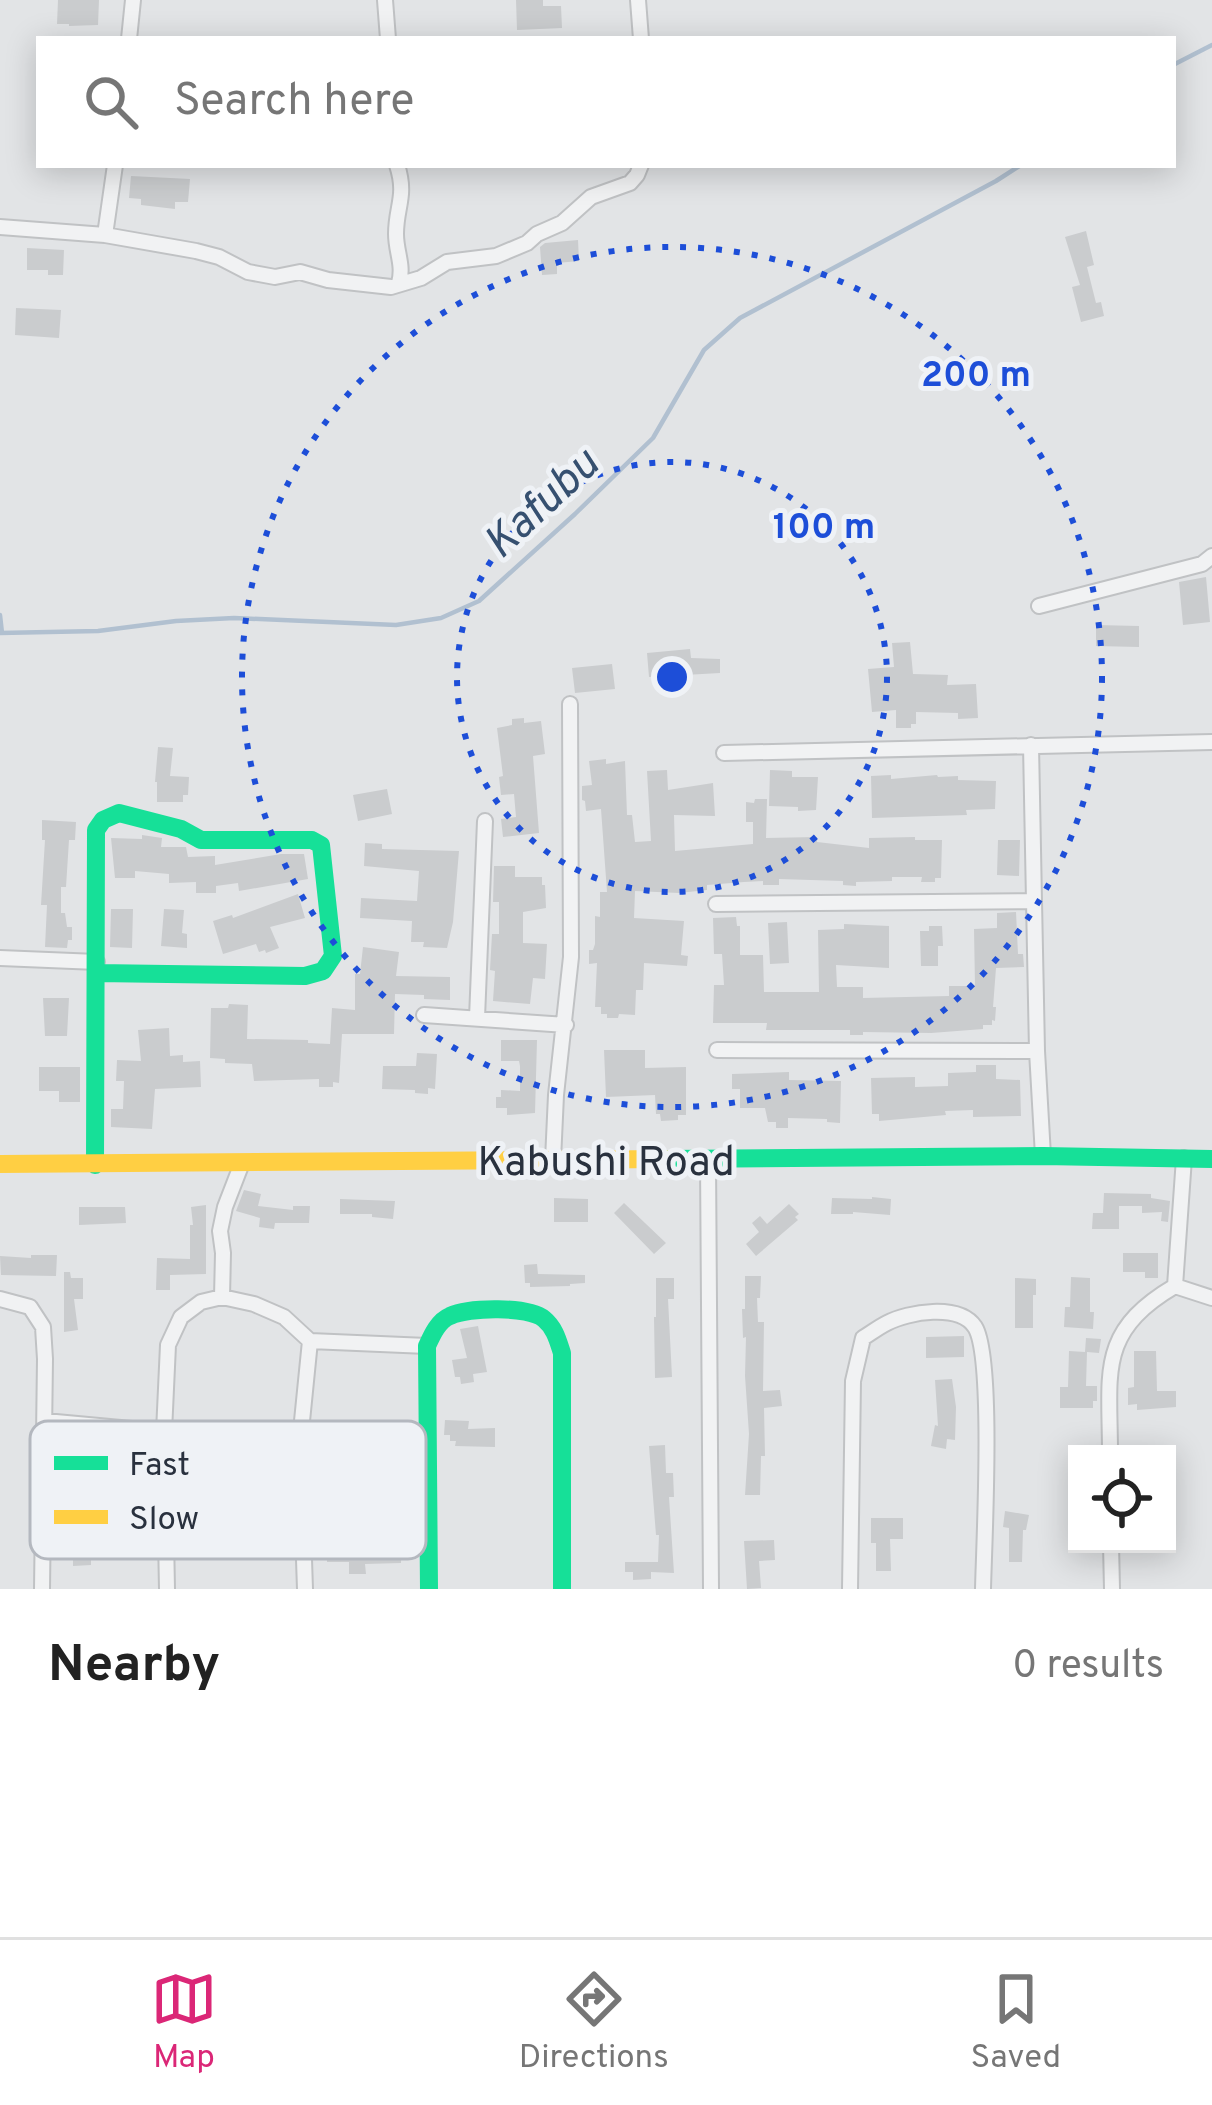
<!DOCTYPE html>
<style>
body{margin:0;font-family:Overpass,sans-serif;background:#f6f6f6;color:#222}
.controls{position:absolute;right:36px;bottom:36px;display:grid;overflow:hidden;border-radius:0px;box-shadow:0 6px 30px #0003}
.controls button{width:108px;height:108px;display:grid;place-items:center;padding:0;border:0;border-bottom:3px solid #e0e0e0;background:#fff;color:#222;font:60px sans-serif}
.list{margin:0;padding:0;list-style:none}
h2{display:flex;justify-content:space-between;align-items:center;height:156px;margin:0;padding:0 48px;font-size:51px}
h2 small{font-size:39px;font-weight:400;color:#767676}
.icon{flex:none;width:66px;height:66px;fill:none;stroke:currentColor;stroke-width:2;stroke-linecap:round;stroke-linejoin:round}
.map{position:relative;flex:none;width:1212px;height:1589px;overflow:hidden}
.search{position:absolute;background:#fff;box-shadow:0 6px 30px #0003;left:36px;right:36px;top:36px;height:132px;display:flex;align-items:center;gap:30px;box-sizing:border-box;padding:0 42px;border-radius:0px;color:#767676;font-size:45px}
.sheet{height:348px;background:#fff}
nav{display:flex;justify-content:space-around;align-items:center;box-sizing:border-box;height:168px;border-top:3px solid #e0e0e0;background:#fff;font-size:33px;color:#767676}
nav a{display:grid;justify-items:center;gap:6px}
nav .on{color:#db2777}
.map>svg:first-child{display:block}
</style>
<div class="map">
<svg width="1212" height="1589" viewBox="0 0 1212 1589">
<rect width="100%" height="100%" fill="#e2e4e6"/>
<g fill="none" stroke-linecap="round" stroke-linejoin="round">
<path stroke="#b1c0d0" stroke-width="4.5" d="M1173,65L1212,45
M0,615L2,633
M0,633L98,631L176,621L234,618L396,625L441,618L479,601L575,514L653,438L704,350L740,318L996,181L1021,165"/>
</g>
<path fill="#caccce" d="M58,0H99L98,25L69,26V24H57Z
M516,0H543V6H561L562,28L517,30Z
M131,176L190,179L188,202H175V209L141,205V199L129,198Z
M1086,231L1094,265L1087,267L1096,303L1101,302L1104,316L1081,322L1072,287L1080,285L1065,237Z
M578,240L579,261L557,263V274L542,275L540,247L545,243Z
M27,248L64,250L63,275H48V270H27Z
M16,308L61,310L59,338L15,335Z
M1206,577L1210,622L1183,625L1179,582Z
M1096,625L1139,626V647L1096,646Z
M910,642L913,674L948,675L947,685L976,684L978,718L958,719V713L916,712V724H911V728H896V710L872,712L868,669L894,667L892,643Z
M690,649L691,658L720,659V673L649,677L647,653Z
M612,664L615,689L575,693L572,668Z
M524,718V723L541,721L545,754L533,756L539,833L503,837L501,819L516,817L514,794L501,795L499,777L503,776L497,728L512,725V719Z
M158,747L173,748L170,776L189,777L188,795H183V802H157V782H155Z
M606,759V764L625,761L627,815H632L635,842L651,841L647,771L667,770L668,790L713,783L715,816L674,815L675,851L753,844V822H746V802L754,803L755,799H767L766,838L817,837V842L869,848V838L915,837V840H942L941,878H935V882H921L922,877H892V881L856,882V886L843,885V881L779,879V885H763V881L744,882L707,885V890L679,893L635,891L634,918L684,921L681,955L688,956L687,966L644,963L643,990H636L635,1015L619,1014L618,1018H607V1014H601V1007H595L597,963L589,964V950H593L595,944V916L600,917V892H607L601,809L586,811L585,801L582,800V786L592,785L589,761Z
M770,770L792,771V777H818L816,810L798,811V807L769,806Z
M891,775V779L937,775L938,777L958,776V780L996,781L995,809L966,810L967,815L872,818L871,776Z
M387,789L392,814L358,821L353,795Z
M42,820L76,822L75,840H69L66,887H61V913H65L67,927H72V940H68L67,948L45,947L47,905H41L45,840H42Z
M142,835L162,838L161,847H186L188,857L215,856V865L281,854H304L308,879L239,891L238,883L216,886V893H196V882L169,883V874L135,871V878H115L111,838L142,839Z
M998,840H1020L1019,876L997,875Z
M365,843L382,844V849L459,851L453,922L447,948L423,947L424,942H411L412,921L360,918L361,898L417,901L419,871L364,866Z
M494,866H515V877H542V885H545L546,908L523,912V943L547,944L545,979L533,978L530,1004L493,1001L495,971L490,970L492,934H499V902H493Z
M298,894L305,918L270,927L279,948L266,953L265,950L259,952L256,944L223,954L213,921L232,915L233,918Z
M111,909H133L132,948L110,947Z
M164,909L184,910L182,933L187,934V948L161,946Z
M1016,912L1018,954H1023L1024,967L996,968L993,1007H996L995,1021L992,1020V1025H983V1029L931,1033L863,1032V1035H850V1030H766L767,1023H713L714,985H724L722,954H714L713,918L736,917L737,926H740V955H763L764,992H819L818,930L844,929V924L889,926V968L836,965L837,987H863V998L949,996V986H975L974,929L997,928V913Z
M787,922L789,963L770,964L768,923Z
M929,926H942L943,946H938V966H921L920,931H929Z
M363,947L399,952L396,976L450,977V1000L424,999V995L395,994L394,1034H342L339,1083L333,1082V1087H319V1079L254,1081L252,1064L225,1063V1059L210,1058L211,1008H228L229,1004L248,1005L247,1039L308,1040V1043L330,1044L332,1008L355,1010V974H360Z
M43,998H69L67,1036H45Z
M169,1028L170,1056L183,1055V1062L200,1061L201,1087L155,1089L152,1129L111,1127V1109H123L124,1081H116L117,1060L141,1061L138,1030Z
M501,1040H537L535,1113L507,1115V1108H496V1097H501V1090L520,1091V1066L519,1061H501Z
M604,1050H645V1068L686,1067V1115H678V1120L661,1121L660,1114H656L655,1095L606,1097Z
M417,1053L437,1054L435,1089L428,1088V1094L415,1093V1090L382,1089L383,1066H416Z
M976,1065H996V1079L1020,1080L1021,1116L973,1117V1110L945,1111L946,1115L879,1121V1114H872L871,1078L915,1077V1087L948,1086V1073L976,1072Z
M39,1067H80V1102H59V1091H39Z
M789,1072V1080L841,1081L840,1123L827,1122V1119L788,1118V1128H776V1122H768L765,1108H740V1089H732V1074Z
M244,1190L261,1194L258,1206L293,1210V1206H310L309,1223H275L274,1229L259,1227L260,1218L236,1211Z
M1104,1193L1151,1194V1198L1170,1201L1168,1222L1161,1221L1162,1212L1142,1213V1206H1119V1229H1092L1093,1213H1103Z
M872,1197L891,1199L890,1215L853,1212V1214H831L832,1198L872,1199Z
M554,1198L588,1199V1222H554Z
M340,1199L395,1201L393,1219L372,1217V1214H340Z
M624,1203L666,1243L654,1254L614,1213Z
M789,1204L799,1214L795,1217L798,1220L756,1256L746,1244L759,1232L752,1223L760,1216L767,1224Z
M206,1205V1274L170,1275V1290H156L157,1258L190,1259V1225H193L191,1207Z
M79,1207H125L126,1223L79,1225Z
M1123,1253H1158V1278H1145V1272H1123Z
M31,1255H57L56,1276L1,1275L0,1256L31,1258Z
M537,1264L538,1274L585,1275V1283L570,1284V1286L530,1287V1283H525L524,1265Z
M64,1272H70L71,1278H83V1299H74L78,1330L64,1332Z
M745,1276H761L760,1298H757L758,1322H764L763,1391L780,1390L782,1406L764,1408L765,1456H761L760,1495H745L749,1434L745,1376L746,1337L743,1338L742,1309H745Z
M1071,1277L1090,1278V1312H1094L1093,1329L1064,1327L1065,1307H1070Z
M656,1278H674V1299H668L672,1377L655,1378L654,1317H656Z
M1015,1278L1036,1279V1295H1033V1328H1015Z
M478,1326L487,1372L473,1374L474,1382L461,1384L460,1377H455L452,1360L467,1358L460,1329Z
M964,1336V1357L926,1358V1337Z
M1086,1338L1101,1339L1099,1353L1087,1352L1086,1386H1097V1401H1093V1408H1060V1387H1068L1069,1351L1085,1352Z
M1134,1351H1156L1157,1391H1176V1407L1137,1410V1404L1128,1405V1388L1134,1387Z
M952,1379L956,1407L955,1440L947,1439L946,1449L931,1446L935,1425L938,1426L935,1380Z
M445,1420L469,1421L468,1429L495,1428V1447L455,1446L456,1441H450V1435H444Z
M665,1445L666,1473H673L674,1497H669L674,1573L651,1572V1579L633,1580V1572H625V1562H658L659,1535H656L649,1446Z
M1005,1511L1029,1515L1026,1530H1023L1022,1562H1009V1528L1003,1527Z
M388,1515L402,1516L401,1563L365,1564L366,1574H349V1562H327V1516L344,1517L343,1550L388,1547Z
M871,1518H903V1539H890L891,1571H876V1543H871Z
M73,1519H91V1565L73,1566Z
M774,1540L775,1560L759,1561L761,1588L747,1589L744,1541Z"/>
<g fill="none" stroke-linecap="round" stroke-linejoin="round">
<defs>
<path id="street" d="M385,0L388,39
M638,0L641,39
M129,39L133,0
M397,165C407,196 396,206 396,234C396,252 404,265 399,283
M0,227L105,235L115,165
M105,235L196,251L219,257L248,272L275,277L300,272L328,280L391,287L421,278L447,262L496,256L527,243L537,234L562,223L591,197L630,183L637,175L641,165
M1039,606L1202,564L1212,556
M1031,745L1034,901
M724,753L1212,742
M716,904L1034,901L1037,1051L1043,1156
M0,958L97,962
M424,1015L566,1025
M477,1018L485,821
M717,1050L1037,1051
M553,1160L556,1095L571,957L570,704
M708,1161L711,1589
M1175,1286L1184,1158
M222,1297L223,1253L220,1231L225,1207L242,1163
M0,1299L30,1307L43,1327L45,1359L42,1589
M45,1421L164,1432
M1110,1454C1110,1372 1097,1332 1175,1286L1212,1298
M1111,1544L1112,1589
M167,1589L164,1432L168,1345L181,1317L201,1302L222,1297L254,1304L284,1317L310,1341L427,1346
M305,1589L300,1441L310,1341
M850,1589L853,1381L863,1338C871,1333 879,1327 887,1323C908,1312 959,1303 975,1327C994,1357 984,1543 983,1589"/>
</defs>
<use href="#street" stroke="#c0c2c4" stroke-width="18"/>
<use href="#street" stroke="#f1f2f3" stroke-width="14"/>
<path stroke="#16e098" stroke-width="18" d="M666,1159L1043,1156L1212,1159
M95,1165L96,830L103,820L119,813L181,829L201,840H312L321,845L333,956L323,971L305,976L97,973
M429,1589L427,1346C432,1335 438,1321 450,1316C469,1307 528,1306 544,1319C555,1328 558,1341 562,1353V1589"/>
<path stroke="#ffcf43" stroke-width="18" d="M0,1164L666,1159"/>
</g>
<g fill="none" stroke="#1d4ed8" stroke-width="6" stroke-dasharray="6 12">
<circle cx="672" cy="677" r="215"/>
<circle cx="672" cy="677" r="430"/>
</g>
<g text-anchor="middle" stroke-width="10" stroke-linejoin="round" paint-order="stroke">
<g font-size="42" fill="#29313e" stroke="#eff2f6">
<text x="606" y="1175">Kabushi Road</text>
</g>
<g font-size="45" font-style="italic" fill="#365070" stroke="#eff2f6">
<text transform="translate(540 502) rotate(-43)" y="16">Kafubu</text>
</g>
</g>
<rect x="30" y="1421" width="396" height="138" rx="18" fill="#eff2f6" stroke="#b4b8bf" stroke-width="3"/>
<rect x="54" y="1456" width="54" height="14" fill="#16e098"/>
<rect x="54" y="1510" width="54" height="14" fill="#ffcf43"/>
<g font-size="33" fill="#29313e">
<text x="129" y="1475">Fast</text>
<text x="129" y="1529">Slow</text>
</g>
<circle cx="672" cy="677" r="18" fill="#1d4ed8" stroke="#eff2f6" stroke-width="6"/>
<g font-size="36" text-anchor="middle" font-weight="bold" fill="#1d4ed8" stroke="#eff2f6" stroke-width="10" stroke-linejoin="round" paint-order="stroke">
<text x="976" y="386">200 m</text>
<text x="824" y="538">100 m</text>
</g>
</svg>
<div class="controls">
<button><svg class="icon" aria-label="locate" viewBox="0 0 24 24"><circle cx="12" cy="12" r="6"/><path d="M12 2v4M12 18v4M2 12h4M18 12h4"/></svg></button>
</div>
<div class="search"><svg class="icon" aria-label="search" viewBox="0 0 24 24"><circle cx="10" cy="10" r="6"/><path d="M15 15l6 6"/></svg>Search here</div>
</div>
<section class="sheet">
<h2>Nearby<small>0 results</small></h2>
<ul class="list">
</ul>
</section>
<nav>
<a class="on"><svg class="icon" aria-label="map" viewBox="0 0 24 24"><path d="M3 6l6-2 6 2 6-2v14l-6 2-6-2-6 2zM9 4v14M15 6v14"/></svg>Map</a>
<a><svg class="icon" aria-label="directions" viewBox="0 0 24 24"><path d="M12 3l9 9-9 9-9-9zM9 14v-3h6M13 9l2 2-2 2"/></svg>Directions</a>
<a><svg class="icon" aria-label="saved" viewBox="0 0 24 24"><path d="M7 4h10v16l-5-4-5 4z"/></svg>Saved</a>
</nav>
